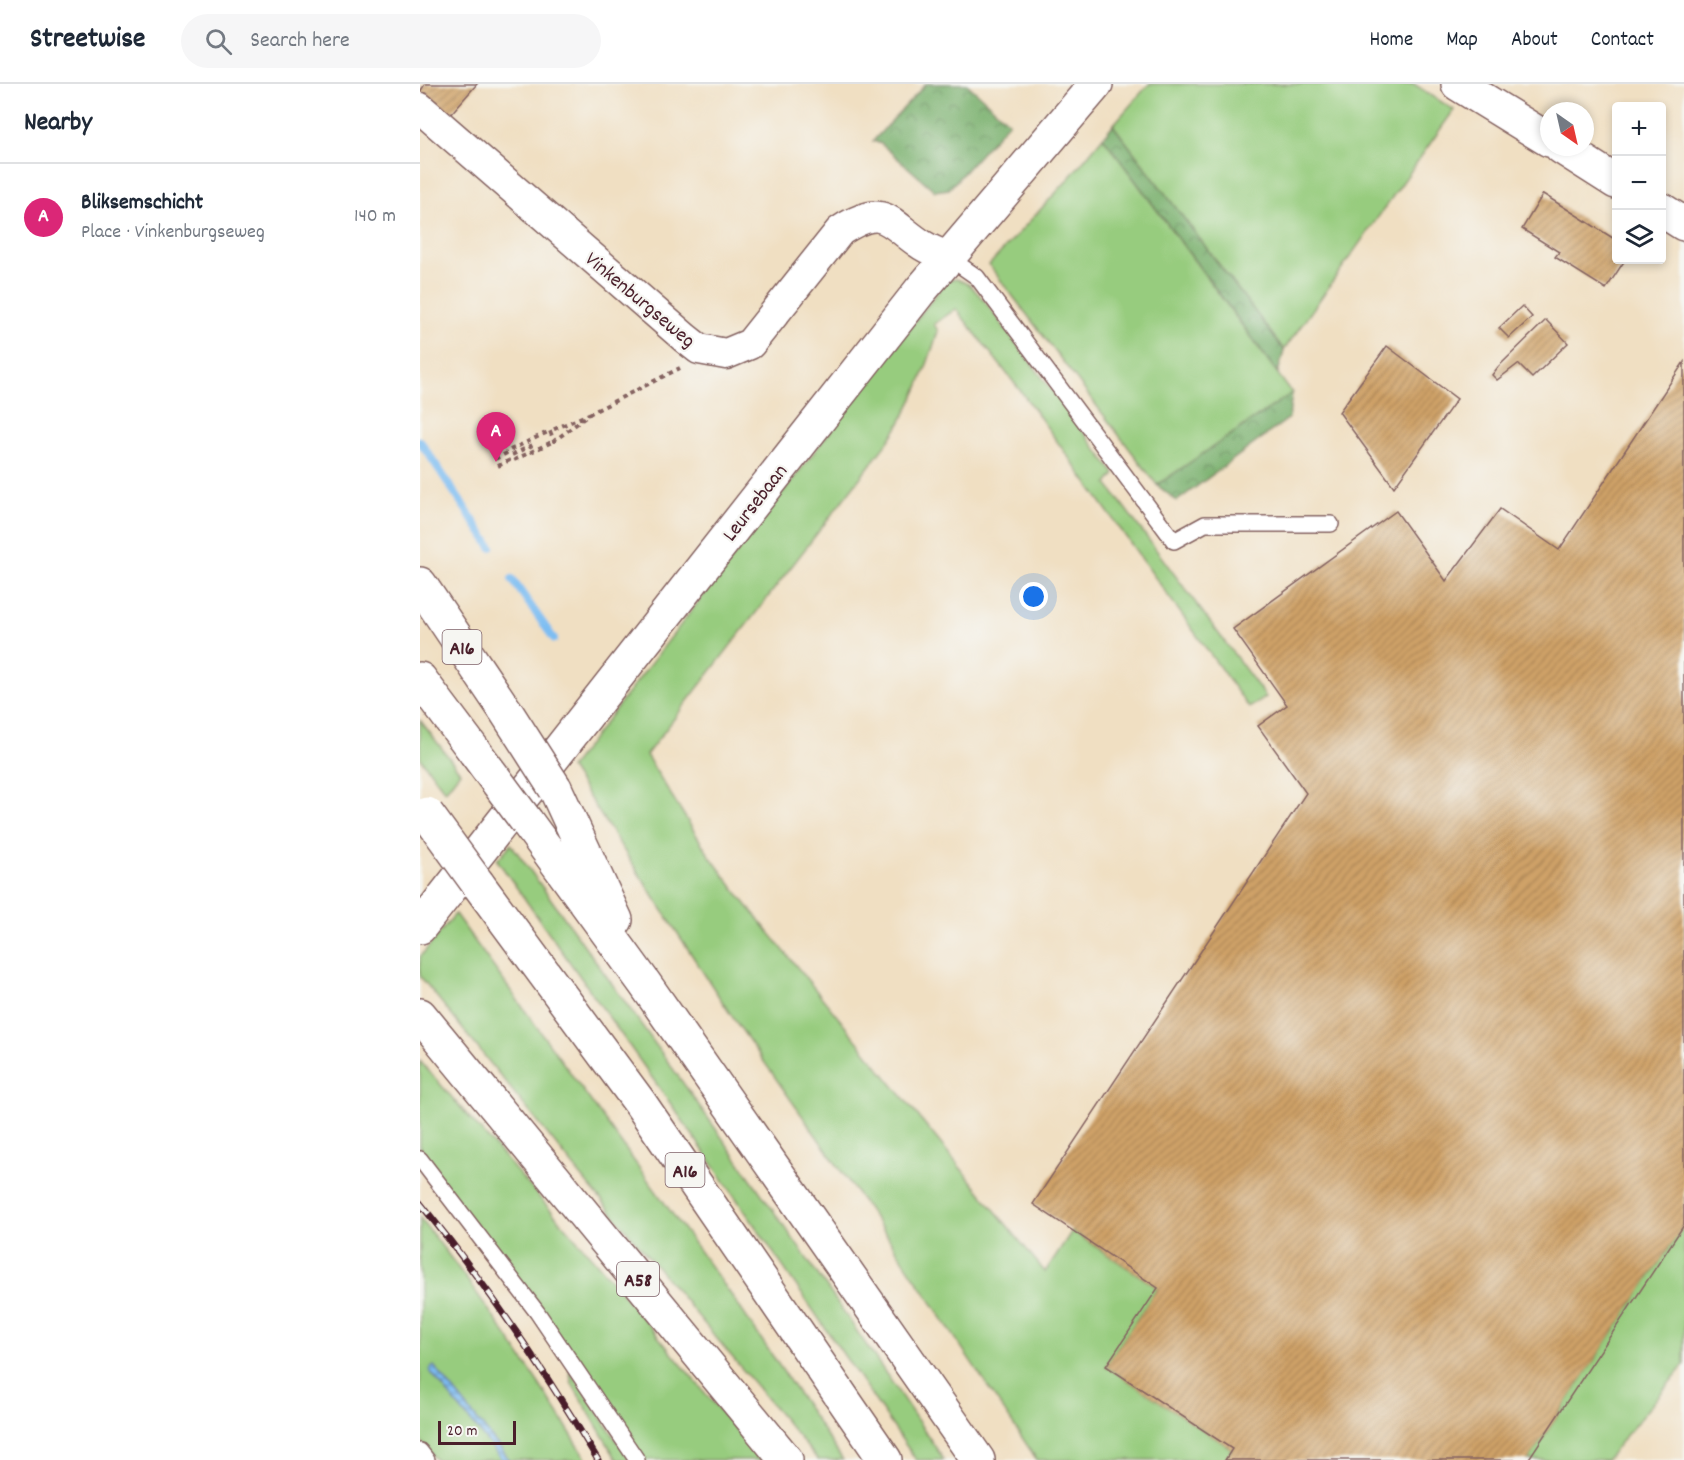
<!DOCTYPE html>
<meta charset="utf-8">
<style>
body{margin:0;font-family:Dekko,sans-serif;background:#f6f6f7;color:#1f2937}
.controls{position:absolute;right:18px;top:18px;display:grid;overflow:hidden;border-radius:6px;box-shadow:0 3px 9px #0003}
.controls button{width:54px;height:54px;display:grid;place-items:center;padding:0;border:0;border-bottom:2px solid #e0e1e3;background:#fff;color:#1f2937;font:30px sans-serif}
.compass{position:absolute;left:1120px;top:18px;width:54px;height:54px;border-radius:50%;background:#fff;box-shadow:0 3px 9px #0003;rotate:146deg}
.scale{position:absolute;left:18px;bottom:15px;width:78px;box-sizing:border-box;padding-left:6px;border:3px solid #4a1f2b;border-top:0;font-size:16px;line-height:21px;white-space:nowrap;color:#4a1f2b;-webkit-text-stroke:4px #f6f6f2;paint-order:stroke}
.you{position:absolute;left:614px;top:513px;width:21px;height:21px;margin:-15px;border:4px solid #fff;border-radius:50%;background:#1a73e8;box-shadow:0 0 0 9px #1a73e833}
.badge{display:grid;place-items:center;width:39px;height:39px;border-radius:50%;background:#db2777;color:#fff;font-size:20px;font-weight:700}
.pin{position:absolute;translate:-50% -50px;filter:drop-shadow(0 2px 3px #0008)}
.pin::after{content:'';position:absolute;top:32px;width:21px;height:18px;background:inherit;clip-path:polygon(0 0,100% 0,50% 100%)}
.list{margin:0;padding:0;list-style:none}
h2{display:flex;justify-content:space-between;align-items:center;height:78px;margin:0;padding:0 24px;font-size:26px}
h2 small{font-size:20px;font-weight:400;color:#747a83}
.list li{display:grid;grid-template-columns:39px 1fr auto;gap:18px;align-items:center;box-sizing:border-box;height:108px;padding:0 24px;border-top:2px solid #e0e1e3}
.list b{display:block;font-size:22px;white-space:nowrap}
.list p{margin:0;font-size:20px;white-space:nowrap;color:#747a83}
.list em{font-size:20px;font-style:normal;color:#747a83}
.icon{flex:none;width:33px;height:33px;fill:none;stroke:currentColor;stroke-width:2;stroke-linecap:round;stroke-linejoin:round}
.map{position:relative;flex:none;width:1264px;height:1376px;overflow:hidden}
header{display:flex;align-items:center;gap:36px;box-sizing:border-box;height:84px;padding:0 30px;background:#fff;border-bottom:2px solid #e0e1e3}
header strong{font-size:28px}
nav{display:flex;gap:33px;margin-inline-start:auto;font-size:21px}
.search{width:420px;height:54px;background:#f6f6f7;display:flex;align-items:center;gap:15px;box-sizing:border-box;padding:0 21px;border-radius:33px;color:#747a83;font-size:22px}
main{display:flex}
aside{flex:1;background:#fff}
.map>svg:first-child{display:block}
</style>
<header>
<strong>Streetwise</strong>
<div class="search"><svg class="icon" aria-label="search" viewBox="0 0 24 24"><circle cx="10" cy="10" r="6"/><path d="M15 15l6 6"/></svg>Search here</div>
<nav><a>Home</a><a>Map</a><a>About</a><a>Contact</a></nav>
</header>
<main>
<aside>
<h2>Nearby<small></small></h2>
<ul class="list">
<li><span class="badge">A</span><div><b>Bliksemschicht</b><p>Place · Vinkenburgseweg</p></div><em>140 m</em></li>
</ul>
</aside>
<div class="map">
<svg width="1264" height="1376" viewBox="0 0 1264 1376">
<defs>
<pattern id="forest-crowns" width="20" height="18" patternUnits="userSpaceOnUse" patternTransform="scale(1.5)"><rect width="20" height="18" fill="#79b06d"/><path d="M2 6a3 3 0 1 1 6 0M12 15a3 3 0 1 1 6 0" fill="none" stroke="#658f5a"/></pattern>
<pattern id="water-rules" width="6" height="5" patternUnits="userSpaceOnUse" patternTransform="scale(1.5)"><rect width="6" height="5" fill="#7dbdf2"/><path d="M0 2.5h6" fill="none" stroke="#6899c4"/></pattern>
<pattern id="building-hatch" width="6" height="6" patternUnits="userSpaceOnUse" patternTransform="scale(1.5)"><rect width="6" height="6" fill="#cfa267"/><path d="M-1 1l2-2M0 6l6-6M5 7l2-2" fill="none" stroke="#aa8355"/></pattern>
</defs>
<rect width="100%" height="100%" fill="#f6f6f2"/>
<filter id="ink" filterUnits="userSpaceOnUse"><feTurbulence type="fractalNoise" baseFrequency=".0167" numOctaves="2"/><feDisplacementMap in="SourceGraphic" scale="12" xChannelSelector="R" yChannelSelector="G"/><feConvolveMatrix kernelMatrix="1 2 1 2 8 2 1 2 1" color-interpolation-filters="sRGB"/></filter>
<filter id="wash" filterUnits="userSpaceOnUse"><feTurbulence type="fractalNoise" baseFrequency=".008" numOctaves="4" result="noise"/><feDisplacementMap in="SourceGraphic" scale="24" xChannelSelector="R" yChannelSelector="G"/><feGaussianBlur stdDeviation="1.35" result="paint"/><feColorMatrix in="noise" values="0 0 0 0 0 0 0 0 0 0 0 0 0 0 0 0 0 1.4 0 .05"/><feComposite in="paint" operator="in"/></filter>
<g filter="url(#wash)">
<rect width="100%" height="100%" fill="#f0dfc2"/>
<path fill="#97cc7e" stroke="#707654" stroke-width="1.5" d="M729,0H994L1034,26L864,266L693,41Z
M683,53L872,309L737,401L569,181L644,100Z
M537,195L550,201L563,215L695,390L687,400L846,613L829,624L603,310L536,225L514,240L518,247C506,286 493,321 470,355L226,671L289,771L321,814L625,1188L652,1147L738,1204L686,1282L812,1365L805,1376H617L467,1152L309,928L150,684L527,196Z
M0,636L40,688L25,707L0,674Z
M91,760C238,963 385,1167 524,1376H496L265,1040L77,776Z
M35,830L312,1212L423,1376H398L162,1093L0,892V873Z
M0,977L176,1178L341,1376H223L0,1068Z
M0,1134C61,1211 116,1292 167,1376H16L0,1356Z
M1264,1141V1281L1186,1376H1108Z
M149,1285L210,1376H197L152,1300Z"/>
<path fill="url(#forest-crowns)" stroke="#62684c" stroke-width="1.5" d="M506,0H547L589,38L529,105L515,107L461,60L453,57Z
M693,41L864,266L858,289L683,53Z
M872,309L869,334L757,417L737,401Z"/>
<path fill="url(#water-rules)" stroke="#646e8e" stroke-width="1.5" d="M14,1282L85,1370L89,1376H82L9,1286Z"/>
<g fill="none" stroke-linecap="round" stroke-linejoin="round">
<path stroke="#7dbdf2" stroke-width="8" d="M0,357L71,463
M92,495L134,555"/>
</g>
<g id="blocks">
<path fill="url(#building-hatch)" d="M5,0H57L29,32L0,8Z
M1123,110L1196,156V176H1205L1186,205L1135,173L1139,168L1102,145Z
M1102,222L1112,233L1089,254L1079,244Z
M1126,236L1148,259L1112,294L1098,280L1077,296L1072,291L1078,283Z
M967,262L1037,315L974,403L919,328Z
M1264,278V1141L1108,1376H805L812,1365L686,1282L738,1204L613,1120L886,709L838,642L867,621L813,545L976,427L1026,497L1080,425L1139,466Z"/>
</g>
</g>
<g filter="url(#ink)">
<use href="#blocks" fill-opacity="0" stroke="#846260" stroke-width="1.5"/>
<g fill="none" stroke-linecap="round" stroke-linejoin="round">
<defs>
<path id="lane" d="M528,173L557,193L754,457L785,440H911
M0,1075L117,1228L217,1376
M0,1367L7,1376"/>
<path id="street" d="M0,24L265,254L279,265L306,270L330,260L420,147C465,118 467,138 502,161C510,166 520,170 528,173"/>
<path id="secondary" d="M1038,0L1129,56
M1141,63L1196,98
M1242,126L1264,140
M0,843L500,207L676,0"/>
<path id="highway" d="M0,500L85,626
M0,595L55,668
M135,704L196,836
M107,738L225,900L558,1376
M58,800L220,1019L465,1376
M0,931L366,1376"/>
</defs>
<use href="#lane" stroke="#846260" stroke-width="18"/>
<use href="#street" stroke="#846260" stroke-width="33"/>
<use href="#secondary" stroke="#846260" stroke-width="36"/>
<use href="#highway" stroke="#846260" stroke-width="36"/>
<path stroke="#846260" stroke-width="4" stroke-dasharray="4.5 4.5" stroke-linecap="butt" d="M171,329L130,347L134,357L171,329L260,284
M90,366L130,347
M92,371L115,360
M75,375L91,367
M94,376L134,357
M78,382L94,374"/>
<use href="#lane" stroke="#fff" stroke-width="15"/>
<use href="#street" stroke="#fff" stroke-width="30"/>
<use href="#secondary" stroke="#fff" stroke-width="33"/>
<use href="#highway" stroke="#fff" stroke-width="33"/>
<defs>
<path id="rail" d="M0,1119C66,1200 125,1287 178,1376"/>
</defs>
<use href="#rail" stroke="#4a1f2b" stroke-width="7"/>
<use href="#rail" stroke="#f6f6f2" stroke-width="4.5" stroke-dasharray="14" stroke-linecap="butt"/>
<defs>
<path id="highway-bridge" d="M85,626L135,704
M55,668L107,738
M7,730L58,800"/>
</defs>
<use href="#highway-bridge" stroke="#846260" stroke-width="36" stroke-linecap="butt"/>
<use href="#highway-bridge" stroke="#fff" stroke-width="33"/>
</g>
</g>
<g text-anchor="middle" stroke-width="4.5" stroke-linejoin="round" paint-order="stroke">
<g fill="#f6f6f2" stroke="#7e6067" stroke-width="1.5">
<rect x="22.5" y="546" width="39" height="34" rx="4.5"/>
<rect x="245.5" y="1069" width="39" height="34" rx="4.5"/>
<rect x="197" y="1178" width="42" height="34" rx="4.5"/>
</g>
<g font-size="20" font-weight="bold" fill="#4a1f2b">
<text x="42" y="570">A16</text>
<text x="265" y="1093">A16</text>
<text x="218" y="1202">A58</text>
</g>
<g font-size="21" fill="#4a1f2b" stroke="#f6f6f2">
<text transform="translate(221 215) rotate(40)" y="7">Vinkenburgseweg</text>
<text transform="translate(334 418) rotate(-52)" y="7">Leursebaan</text>
</g>
</g>
</svg>
<div class="controls">
<button>+</button>
<button>−</button>
<button><svg class="icon" aria-label="layers" viewBox="0 0 24 24"><path d="M12 4l9 5-9 5-9-5zM3 14l9 5 9-5"/></svg></button>
</div>
<svg class="compass" viewBox="-18 -18 36 36"><path d="M0-13l5 13h-10z" fill="#e53935"/><path d="M0 13l5-13h-10z" fill="#747a83"/></svg>
<div class="scale">20 m</div>
<div class="you"></div>
<div class="pin badge" style="left:76px;top:378px">A</div>
</div>
</main>
